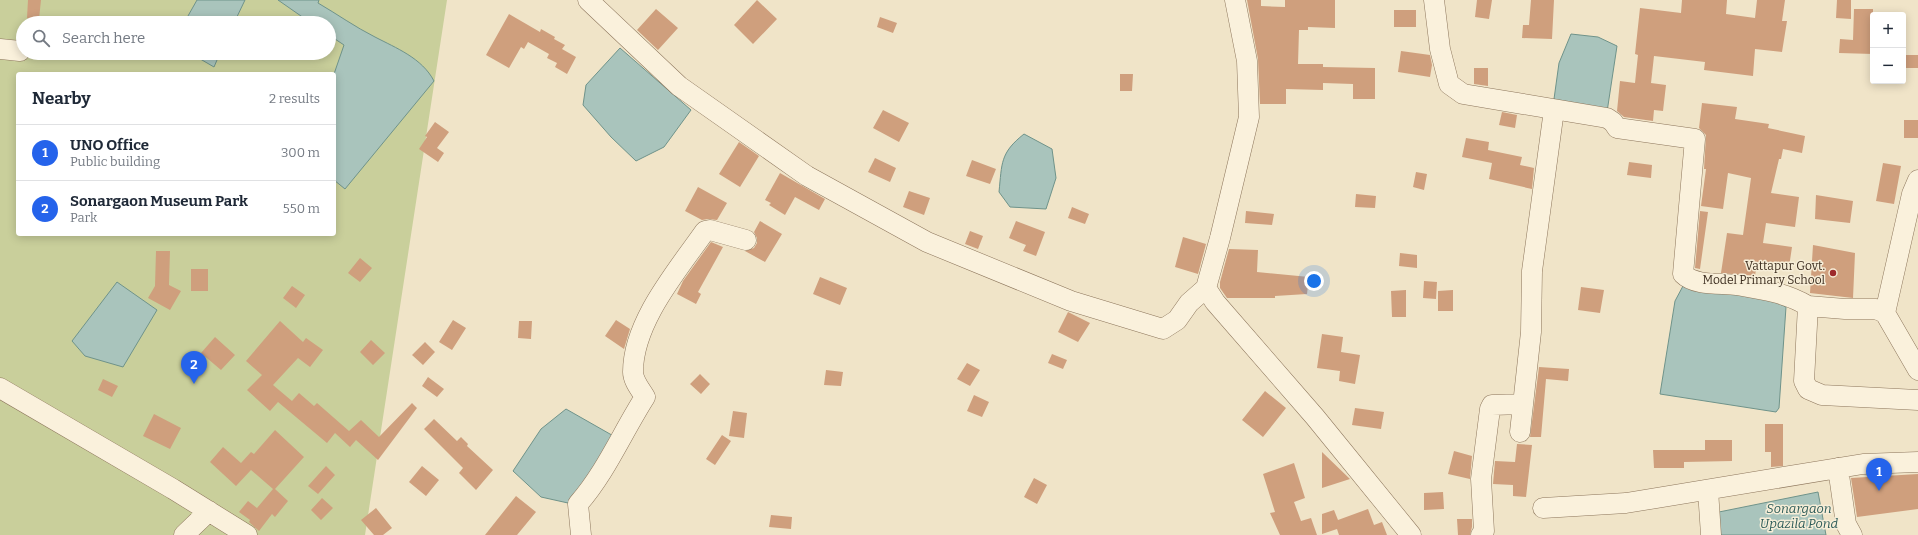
<!DOCTYPE html>
<meta charset="utf-8">
<style>
body{margin:0;font-family:Bitter,serif;background:#f2f2f3;color:#1f2937}
.controls{position:absolute;right:12px;top:12px;display:grid;overflow:hidden;border-radius:4px;box-shadow:0 2px 10px #0003}
.controls button{width:36px;height:36px;display:grid;place-items:center;padding:0;border:0;border-bottom:1px solid #e0e1e3;background:#fff;color:#1f2937;font:20px sans-serif}
.you{position:absolute;left:1314px;top:281px;width:14px;height:14px;margin:-10px;border:3px solid #fff;border-radius:50%;background:#1a73e8;box-shadow:0 0 0 6px #1a73e833}
.badge{display:grid;place-items:center;width:26px;height:26px;border-radius:50%;background:#2563eb;color:#fff;font-size:13px;font-weight:700}
.pin{position:absolute;translate:-50% -33px;filter:drop-shadow(0 1px 2px #0008)}
.pin::after{content:'';position:absolute;top:21px;width:14px;height:12px;background:inherit;clip-path:polygon(0 0,100% 0,50% 100%)}
.list{margin:0;padding:0;list-style:none}
h2{display:flex;justify-content:space-between;align-items:center;height:52px;margin:0;padding:0 16px;font-size:17px}
h2 small{font-size:13px;font-weight:400;color:#747a83}
.list li{display:grid;grid-template-columns:26px 1fr auto;gap:12px;align-items:center;box-sizing:border-box;height:56px;padding:0 16px;border-top:1px solid #e0e1e3}
.list b{display:block;font-size:15px;white-space:nowrap}
.list p{margin:0;font-size:13px;white-space:nowrap;color:#747a83}
.list em{font-size:13px;font-style:normal;color:#747a83}
.icon{flex:none;width:22px;height:22px;fill:none;stroke:currentColor;stroke-width:2;stroke-linecap:round;stroke-linejoin:round}
.map{position:relative;flex:none;width:1918px;height:535px;overflow:hidden}
.search{position:absolute;background:#fff;box-shadow:0 2px 10px #0003;left:16px;top:16px;width:320px;height:44px;display:flex;align-items:center;gap:10px;box-sizing:border-box;padding:0 14px;border-radius:22px;color:#747a83;font-size:15px}
.panel{position:absolute;background:#fff;box-shadow:0 2px 10px #0003;left:16px;top:72px;width:320px;height:164px;border-radius:4px}
.map>svg:first-child{display:block}
</style>
<div class="map">
<svg width="1918" height="535" viewBox="0 0 1918 535">
<rect width="100%" height="100%" fill="#f0e4c8"/>
<path fill="#c9cf9b" fill-rule="evenodd" d="M0,0H447L365,535H0ZM23,23H329V53H23ZM18,74H334V234H18Z"/>
<path fill="#a9c4bc" stroke="#6f938a" d="M197,0H245L234,23H184Z
M278,0H319L318,3C337,14 355,27 375,37C396,48 422,58 434,81L345,189L334,180V74L344,45L329,35V23H311Z
M1571,34L1598,37L1617,46L1607,112L1575,111L1554,99L1559,63Z
M620,48L691,110L664,147L636,161L611,137L583,105L586,85Z
M190,53H220L214,67Z
M1024,134L1052,149L1056,178L1046,209L1010,207L999,192C1002,163 1000,153 1024,134Z
M117,282L157,310L123,367L85,356L72,341Z
M1683,286L1772,300L1786,307L1779,408L1776,412L1660,394L1675,301Z
M566,409L617,438L568,503L541,497L513,471L541,429Z
M1818,492L1826,535H1717L1714,513Z"/>
<path fill="#cf9f7d" d="M28,0H41L39,19L27,18Z
M757,0L777,19L753,44L734,25Z
M1247,0H1261V6L1285,7V0H1335V28L1308,27V30H1299L1298,64H1323V67L1375,68V99H1353V84L1323,83V90L1286,89V104H1260L1258,59Z
M1477,0H1492L1489,19L1475,17Z
M1531,0H1554L1552,39L1522,38L1523,25H1529Z
M1682,0H1727L1726,14L1755,18L1757,0H1785L1782,21H1787L1782,52L1755,49L1753,76L1704,70L1705,62L1654,56L1651,83L1666,85L1663,111L1654,110L1653,121L1624,117L1617,111L1620,81L1635,83L1638,55L1635,54L1640,8L1681,13Z
M1837,0H1851V19L1836,18Z
M656,9L678,28L658,50L637,30Z
M1854,9H1873V54L1839,53L1840,39L1853,40Z
M1394,10H1416V27H1394Z
M509,14L540,32L541,29L555,37L554,39L565,45L562,49L576,57L567,74L555,67L557,63L547,58L549,54L528,42L524,49L521,47L509,68L486,55Z
M880,17L897,23L893,33L877,27Z
M1401,51L1430,55L1432,65L1430,77L1398,72Z
M1906,55H1918V68H1906Z
M1474,68H1488V86L1474,84Z
M1120,74H1133L1132,91H1120Z
M1702,103L1737,107L1735,119L1769,124L1768,128L1805,136L1802,153L1783,149L1781,159H1779L1771,193L1799,197L1795,227L1766,223L1763,243L1792,247L1789,267L1757,262L1755,276L1721,273L1727,233L1743,235L1751,178L1728,173L1723,209L1701,206L1706,169H1704L1706,135L1699,128Z
M883,110L909,123L899,142L873,128Z
M1502,112L1517,115L1515,128L1499,125Z
M1904,120H1918V138H1904Z
M435,122L449,132L437,148L444,153L438,162L419,149L427,137L425,136Z
M1466,138L1489,142L1488,150L1522,157L1520,165L1534,168L1532,189L1489,179L1492,163L1462,157Z
M739,142L759,156L740,187L719,174Z
M875,158L896,168L890,182L868,172Z
M972,160L996,169L990,184L966,176Z
M1629,162L1652,165L1651,178L1627,175Z
M1883,163L1901,166L1894,204L1876,201Z
M1416,172L1427,174L1424,190L1413,187Z
M780,173L825,199L819,210L795,197L785,215L769,205L771,203L765,200Z
M698,187L727,203L717,220L708,219L702,220L685,211Z
M909,191L930,198L924,215L903,207Z
M1356,194L1376,196L1375,208L1355,207Z
M1816,195L1853,201L1850,223L1815,219Z
M1072,207L1089,214L1085,224L1068,218Z
M1246,211L1274,214L1272,225L1245,223Z
M1700,211L1708,212L1700,269L1695,268Z
M760,221L782,234L765,262L745,251L754,248L757,243V238L754,232Z
M1016,221L1045,232L1036,256L1023,251L1026,245L1009,238Z
M970,231L983,236L978,249L965,244Z
M1183,237L1206,244L1198,274L1175,267Z
M711,242L723,247L698,292L701,294L696,304L677,294L683,281Z
M1813,245L1855,253L1853,298L1810,293Z
M1229,249L1258,250L1257,272L1309,277L1307,294L1275,296V298H1227L1220,288V282Z
M156,251H170L169,285L181,291L170,310L148,298L155,286Z
M1400,253L1417,255V268L1399,266Z
M360,258L372,268L360,282L348,273Z
M191,269H208V291H191Z
M820,277L847,288L840,305L813,294Z
M1424,281L1437,282L1436,299L1423,298Z
M292,286L305,295L296,308L283,298Z
M1581,287L1604,290L1600,313L1578,310Z
M1406,290V317H1392L1391,291Z
M1453,290V311H1438V291Z
M1068,312L1090,323L1078,342L1058,332Z
M453,320L466,328L452,350L439,342Z
M616,320L630,329L624,349L605,336Z
M280,321L303,342L306,338L323,350L310,367L298,358L273,385L292,401L299,393L314,406L317,403L349,431L361,420L379,437L412,403L417,408L378,460L356,440L350,447L335,433L327,443L278,402L270,411L247,390L262,375L246,361Z
M519,321H532L531,339L518,338Z
M1322,334L1343,337L1341,352L1360,355L1355,384L1339,381L1340,371L1317,368Z
M215,337L235,355L221,370L201,353Z
M371,340L385,353L373,365L360,352Z
M425,342L435,352L423,365L412,355Z
M1052,354L1067,360L1063,369L1048,363Z
M967,363L980,370L970,386L957,379Z
M1539,367L1569,369L1568,381L1546,379L1541,437H1530Z
M826,370L843,372L841,386L824,385Z
M700,374L710,384L701,394L690,384Z
M428,377L444,389L437,397L422,386Z
M103,379L118,386L112,397L98,390Z
M1265,391L1286,408L1263,437L1242,420Z
M974,395L989,402L982,417L967,411Z
M1355,408L1384,412L1381,429L1352,425Z
M733,411L747,413L744,438L729,436Z
M154,414L181,428L170,449L143,436Z
M434,419L457,441L461,437L468,444L467,446L493,470L476,490L459,473L463,468L424,429Z
M1765,424H1783V466L1771,467V452H1765Z
M275,430L304,457L275,489L288,501L275,517L272,514L259,531L249,522L250,520L239,512L248,501L257,508L273,489L251,470L236,486L210,462L223,447L241,463L251,452L254,454Z
M722,435L731,441L715,465L706,459Z
M1705,440H1732V461L1684,462V468H1654L1653,450H1705Z
M1517,444L1532,445L1526,497L1513,496V485L1493,484L1495,461L1515,462Z
M1454,451L1472,456L1470,479L1448,474Z
M1322,452L1350,479L1322,488Z
M1294,463L1305,498L1294,502L1301,521L1311,518L1317,535H1280L1270,513L1275,512L1263,474Z
M326,466L335,475L318,494L308,486Z
M422,466L439,480L426,496L409,482Z
M1918,474V509L1857,517L1851,478Z
M1034,478L1047,485L1037,504L1024,497Z
M1443,492L1444,509L1424,510V493Z
M516,496L536,512L517,535H485Z
M322,498L333,508L321,520L311,510Z
M376,508L392,528L383,535H374L361,520Z
M1368,509L1374,525L1382,522L1387,535H1339L1337,529L1322,534V514L1334,510L1338,520Z
M771,515L792,517L791,529L769,527Z
M1457,519H1472V527L1470,535H1458Z"/>
<g fill="none" stroke-linecap="round" stroke-linejoin="round">
<defs>
<path id="minor" d="M588,0L679,86L807,176L927,242L1071,301L1163,329L1177,320L1189,303L1206,288
M1235,0L1247,61L1249,117L1220,238L1206,288L1215,302L1315,417L1411,535
M1434,0L1440,49L1449,84L1463,94L1607,118L1613,122L1617,128L1695,139L1683,274C1695,286 1720,283 1737,285C1761,289 1787,293 1808,306L1804,381L1808,389L1822,395L1918,400
M0,49L20,51
M1808,306L1845,309H1876L1885,313L1918,370
M1885,313L1912,194L1918,180
M0,388L173,489L247,535
M1520,432L1531,332L1532,271L1554,110
M1838,468L1846,524L1852,535
M1708,490L1711,535
M1543,508L1626,503L1863,464L1918,462
M184,535L209,511
M581,535L578,504C606,472 622,433 645,397C641,390 633,381 633,372C633,322 677,271 705,231L710,230L746,240
M1481,535L1484,531L1481,479L1490,409L1492,405L1522,404"/>
</defs>
<use href="#minor" stroke="#8d765c" stroke-width="21"/>
<use href="#minor" stroke="#faf1dc" stroke-width="20"/>
</g>
<circle fill="#9e2a2b" stroke="#f7eed8" stroke-width="1.5" cx="1833" cy="273" r="4"/>
<g text-anchor="middle" stroke-width="3" stroke-linejoin="round" paint-order="stroke">
<g font-size="12" fill="#3d2e20" stroke="#f7eed8" text-anchor="end">
<text x="1825" y="270">Vattapur Govt.<tspan x="1825" dy="14">Model Primary School</tspan></text>
</g>
<g font-size="13" font-style="italic" fill="#2f5d5a" stroke="#f7eed8">
<text x="1799" y="513">Sonargaon<tspan x="1799" dy="15">Upazila Pond</tspan></text>
</g>
</g>
</svg>
<div class="controls">
<button>+</button>
<button>−</button>
</div>
<div class="you"></div>
<div class="pin badge" style="left:1879px;top:491px">1</div>
<div class="pin badge" style="left:194px;top:384px">2</div>
<div class="search"><svg class="icon" aria-label="search" viewBox="0 0 24 24"><circle cx="10" cy="10" r="6"/><path d="M15 15l6 6"/></svg>Search here</div>
<section class="panel">
<h2>Nearby<small>2 results</small></h2>
<ul class="list">
<li><span class="badge">1</span><div><b>UNO Office</b><p>Public building</p></div><em>300 m</em></li>
<li><span class="badge">2</span><div><b>Sonargaon Museum Park</b><p>Park</p></div><em>550 m</em></li>
</ul>
</section>
</div>
